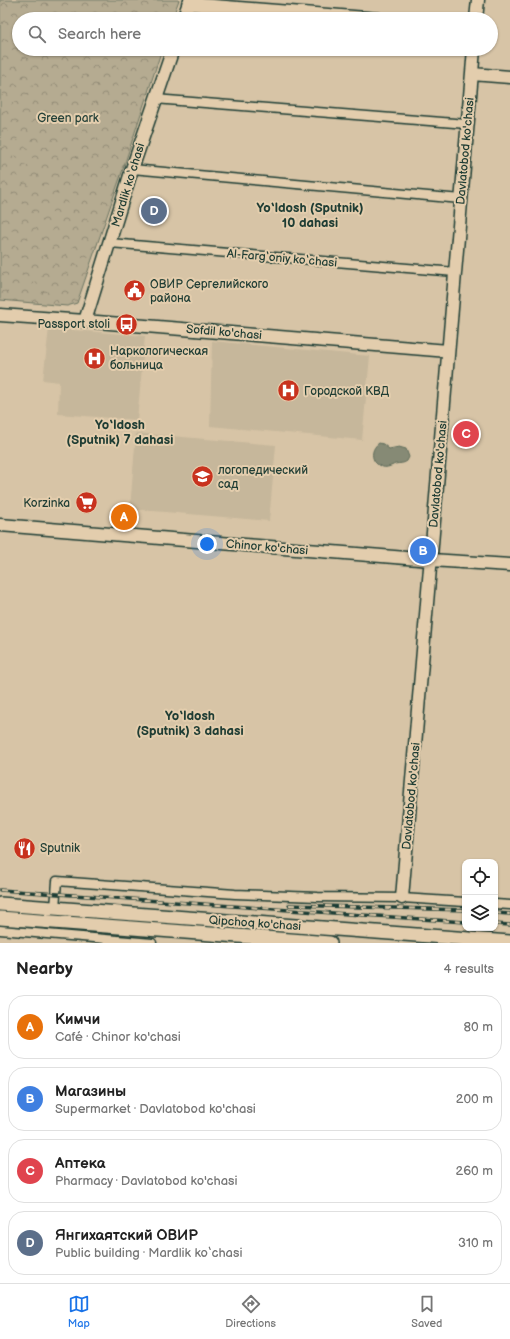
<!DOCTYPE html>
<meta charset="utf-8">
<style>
body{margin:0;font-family:"Balsamiq Sans",sans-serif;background:#f6f6f6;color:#222}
.controls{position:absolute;right:12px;bottom:12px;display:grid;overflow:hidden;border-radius:8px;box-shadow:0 1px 3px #0004}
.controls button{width:36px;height:36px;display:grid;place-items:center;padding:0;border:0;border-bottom:1px solid #e0e0e0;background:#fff;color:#222;font:20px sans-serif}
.you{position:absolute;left:207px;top:544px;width:14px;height:14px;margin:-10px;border:3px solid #fff;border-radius:50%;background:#1a73e8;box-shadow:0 0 0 6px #1a73e833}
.badge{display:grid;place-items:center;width:26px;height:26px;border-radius:50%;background:#1a73e8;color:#fff;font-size:13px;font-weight:700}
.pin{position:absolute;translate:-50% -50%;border:2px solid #fff;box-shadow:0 1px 4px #0006}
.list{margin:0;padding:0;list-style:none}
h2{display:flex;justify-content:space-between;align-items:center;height:52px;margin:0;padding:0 16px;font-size:17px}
h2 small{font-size:13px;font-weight:400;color:#767676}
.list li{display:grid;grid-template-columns:26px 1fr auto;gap:12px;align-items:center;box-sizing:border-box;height:64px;margin:0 8px 8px;padding:0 8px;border:1px solid #e0e0e0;border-radius:16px}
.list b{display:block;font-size:15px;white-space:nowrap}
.list p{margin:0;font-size:13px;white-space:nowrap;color:#767676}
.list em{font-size:13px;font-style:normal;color:#767676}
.icon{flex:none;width:22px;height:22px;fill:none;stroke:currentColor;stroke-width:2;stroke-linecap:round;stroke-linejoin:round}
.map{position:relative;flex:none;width:510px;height:943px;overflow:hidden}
.search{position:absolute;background:#fff;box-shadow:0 1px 3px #0004;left:12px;right:12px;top:12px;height:44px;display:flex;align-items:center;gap:10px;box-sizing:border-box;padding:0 14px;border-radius:22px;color:#767676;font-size:15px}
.sheet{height:340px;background:#fff}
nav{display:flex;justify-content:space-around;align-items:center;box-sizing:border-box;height:56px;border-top:1px solid #e0e0e0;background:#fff;font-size:11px;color:#767676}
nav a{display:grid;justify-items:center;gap:2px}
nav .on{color:#1a73e8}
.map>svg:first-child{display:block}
</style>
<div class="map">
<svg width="510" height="943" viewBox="0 0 510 943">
<defs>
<pattern id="forest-crowns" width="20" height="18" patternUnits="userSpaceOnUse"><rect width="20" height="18" fill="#b5ab91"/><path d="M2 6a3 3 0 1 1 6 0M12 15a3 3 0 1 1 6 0" fill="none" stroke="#938c77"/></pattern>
</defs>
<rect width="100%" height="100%" fill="#d7c4a6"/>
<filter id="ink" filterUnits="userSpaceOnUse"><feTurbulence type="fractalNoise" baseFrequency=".025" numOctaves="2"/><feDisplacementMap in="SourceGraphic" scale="8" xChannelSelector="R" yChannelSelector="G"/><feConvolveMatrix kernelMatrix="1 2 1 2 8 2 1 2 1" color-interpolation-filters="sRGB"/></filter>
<g filter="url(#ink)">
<path fill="#c6b79b" d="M49,328L145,336L137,420L58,414L59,382L43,380Z
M212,341L370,356L362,440L210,426Z
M136,433L276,445L269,521L130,509Z"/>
<path fill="url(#forest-crowns)" stroke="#6a7462" d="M0,0H179L172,19H19V49H162L121,175L77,303L67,306L0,300Z"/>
<path fill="#868a74" stroke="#5d6b5a" d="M379,443L383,444L389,449L399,447L406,449L409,457L407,461C403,464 400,463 395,464C391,466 387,468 383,467C371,464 369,450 379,443Z"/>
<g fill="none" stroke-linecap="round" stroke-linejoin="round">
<defs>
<path id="street" d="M155,99L467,124
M132,169L461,199
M110,243L455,272
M495,904L510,905
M55,908L57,881L235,894L318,897L402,898L465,902
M0,930L152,943"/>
<path id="secondary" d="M188,4L379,19
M183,19L190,0
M476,19L478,0
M472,74L510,77
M0,315L85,321L448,351
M85,321L132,169L173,49
M0,525L431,560L510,565
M402,898L474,49"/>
<path id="primary" d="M0,904L510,942
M0,918L330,943"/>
</defs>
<use href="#street" stroke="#1f3d34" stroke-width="11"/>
<use href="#secondary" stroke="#1f3d34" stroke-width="15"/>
<use href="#primary" stroke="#1f3d34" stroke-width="16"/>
<use href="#street" stroke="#e3cdad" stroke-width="8"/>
<use href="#secondary" stroke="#e3cdad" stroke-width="12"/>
<use href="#primary" stroke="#e3cdad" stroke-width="13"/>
<defs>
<path id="rail" d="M0,890L465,922
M289,905L465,910
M495,913L510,914
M495,924L510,925"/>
</defs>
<use href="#rail" stroke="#1f3d34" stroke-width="3.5"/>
<use href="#rail" stroke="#e3cdad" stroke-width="2" stroke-dasharray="6" stroke-linecap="butt"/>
</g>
</g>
<defs>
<symbol id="civic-disc" viewBox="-11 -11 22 22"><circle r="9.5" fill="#c8321e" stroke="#e3cdad"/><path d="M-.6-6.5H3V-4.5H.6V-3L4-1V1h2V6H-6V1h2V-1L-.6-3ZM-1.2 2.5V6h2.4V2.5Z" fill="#fff"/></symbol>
<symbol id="bus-disc" viewBox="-11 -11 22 22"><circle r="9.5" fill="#c8321e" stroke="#e3cdad"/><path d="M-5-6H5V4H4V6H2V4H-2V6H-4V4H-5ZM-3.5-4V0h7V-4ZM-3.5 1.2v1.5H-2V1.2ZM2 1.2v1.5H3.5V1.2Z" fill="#fff"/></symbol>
<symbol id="hospital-disc" viewBox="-11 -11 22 22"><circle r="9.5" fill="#c8321e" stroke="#e3cdad"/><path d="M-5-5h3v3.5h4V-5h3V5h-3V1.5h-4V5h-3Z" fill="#fff"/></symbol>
<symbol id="school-disc" viewBox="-11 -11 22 22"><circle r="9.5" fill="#c8321e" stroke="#e3cdad"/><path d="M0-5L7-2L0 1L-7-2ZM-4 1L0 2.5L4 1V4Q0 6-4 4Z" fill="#fff"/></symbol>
<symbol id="supermarket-disc" viewBox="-11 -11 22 22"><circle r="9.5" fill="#c8321e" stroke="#e3cdad"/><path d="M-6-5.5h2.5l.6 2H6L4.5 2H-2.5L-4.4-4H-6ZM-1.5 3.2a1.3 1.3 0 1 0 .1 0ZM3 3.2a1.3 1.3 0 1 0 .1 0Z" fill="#fff"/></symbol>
<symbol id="restaurant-disc" viewBox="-11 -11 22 22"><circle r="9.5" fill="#c8321e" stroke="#e3cdad"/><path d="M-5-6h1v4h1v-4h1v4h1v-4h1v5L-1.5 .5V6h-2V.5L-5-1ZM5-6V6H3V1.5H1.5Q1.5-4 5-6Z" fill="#fff"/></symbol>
</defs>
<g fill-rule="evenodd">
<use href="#civic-disc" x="122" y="278" width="25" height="25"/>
<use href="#bus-disc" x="114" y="312" width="25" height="25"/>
<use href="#hospital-disc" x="82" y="346" width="25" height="25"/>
<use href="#hospital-disc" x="276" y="378" width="25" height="25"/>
<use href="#school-disc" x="190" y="464" width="25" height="25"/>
<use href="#supermarket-disc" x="74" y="490" width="25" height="25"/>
<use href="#restaurant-disc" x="12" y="836" width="25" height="25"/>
</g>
<g text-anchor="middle" stroke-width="4" stroke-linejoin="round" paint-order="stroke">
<g font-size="12" fill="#264239" stroke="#e3cdad">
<text x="68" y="122">Green park</text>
</g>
<g font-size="12" fill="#1f3d34" stroke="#e3cdad">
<text transform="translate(465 151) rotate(-85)" y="4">Davlatobod ko'chasi</text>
<text transform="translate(128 185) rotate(-73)" y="4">Mardlik ko‘chasi</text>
<text transform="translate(282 258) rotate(5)" y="4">Al-Farg‘oniy ko‘chasi</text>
<text transform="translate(224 332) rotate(5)" y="4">Sofdil ko'chasi</text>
<text transform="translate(438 474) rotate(-85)" y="4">Davlatobod ko'chasi</text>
<text transform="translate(267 547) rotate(5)" y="4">Chinor ko'chasi</text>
<text transform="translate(411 796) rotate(-85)" y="4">Davlatobod ko'chasi</text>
<text transform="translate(255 923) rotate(4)" y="4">Qipchoq ko'chasi</text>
</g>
<g font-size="12" fill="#1f3d34" stroke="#e3cdad" text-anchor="start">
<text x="150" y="288">ОВИР Сергелийского<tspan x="150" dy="14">района</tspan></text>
<text x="110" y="328" text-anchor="end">Passport stoli</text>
<text x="110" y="355">Наркологическая<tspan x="110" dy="14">больница</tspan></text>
<text x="304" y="395">Городской КВД</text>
<text x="218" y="474">логопедический<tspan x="218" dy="14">сад</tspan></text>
<text x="70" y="507" text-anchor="end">Korzinka</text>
<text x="40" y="852">Sputnik</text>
</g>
<g font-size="13" font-weight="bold" fill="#1f3d34" stroke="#e3cdad">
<text x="310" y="212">Yo‘ldosh (Sputnik)<tspan x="310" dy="15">10 dahasi</tspan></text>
<text x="120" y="429">Yo‘ldosh<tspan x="120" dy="15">(Sputnik) 7 dahasi</tspan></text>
<text x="190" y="720">Yo‘ldosh<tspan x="190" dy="15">(Sputnik) 3 dahasi</tspan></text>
</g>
</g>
</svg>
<div class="controls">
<button><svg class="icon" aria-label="locate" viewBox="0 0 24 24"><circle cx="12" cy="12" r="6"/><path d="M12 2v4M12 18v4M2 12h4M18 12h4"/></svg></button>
<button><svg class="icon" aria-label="layers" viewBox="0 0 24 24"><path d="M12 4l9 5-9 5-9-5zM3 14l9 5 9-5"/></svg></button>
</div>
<div class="you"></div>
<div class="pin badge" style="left:124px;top:517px;background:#e8710a">A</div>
<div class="pin badge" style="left:423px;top:551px;background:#3f7fe0">B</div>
<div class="pin badge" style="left:466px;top:434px;background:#e0444e">C</div>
<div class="pin badge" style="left:154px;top:211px;background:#5c6f8a">D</div>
<div class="search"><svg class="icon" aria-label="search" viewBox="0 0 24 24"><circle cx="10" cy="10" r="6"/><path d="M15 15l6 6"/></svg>Search here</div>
</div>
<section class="sheet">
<h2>Nearby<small>4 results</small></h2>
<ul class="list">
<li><span class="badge" style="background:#e8710a">A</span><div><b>Кимчи</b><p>Café · Chinor ko'chasi</p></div><em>80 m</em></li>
<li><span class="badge" style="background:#3f7fe0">B</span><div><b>Магазины</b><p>Supermarket · Davlatobod ko'chasi</p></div><em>200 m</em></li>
<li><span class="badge" style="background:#e0444e">C</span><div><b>Аптека</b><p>Pharmacy · Davlatobod ko'chasi</p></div><em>260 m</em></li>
<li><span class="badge" style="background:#5c6f8a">D</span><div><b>Янгихаятский ОВИР</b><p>Public building · Mardlik ko‘chasi</p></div><em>310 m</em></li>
</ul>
</section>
<nav>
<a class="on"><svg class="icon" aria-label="map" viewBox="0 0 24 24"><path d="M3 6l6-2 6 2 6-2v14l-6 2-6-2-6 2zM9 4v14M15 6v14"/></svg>Map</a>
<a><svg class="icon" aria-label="directions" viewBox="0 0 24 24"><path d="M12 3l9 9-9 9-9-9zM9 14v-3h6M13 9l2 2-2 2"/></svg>Directions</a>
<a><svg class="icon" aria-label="saved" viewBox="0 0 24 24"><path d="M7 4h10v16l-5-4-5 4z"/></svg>Saved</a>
</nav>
